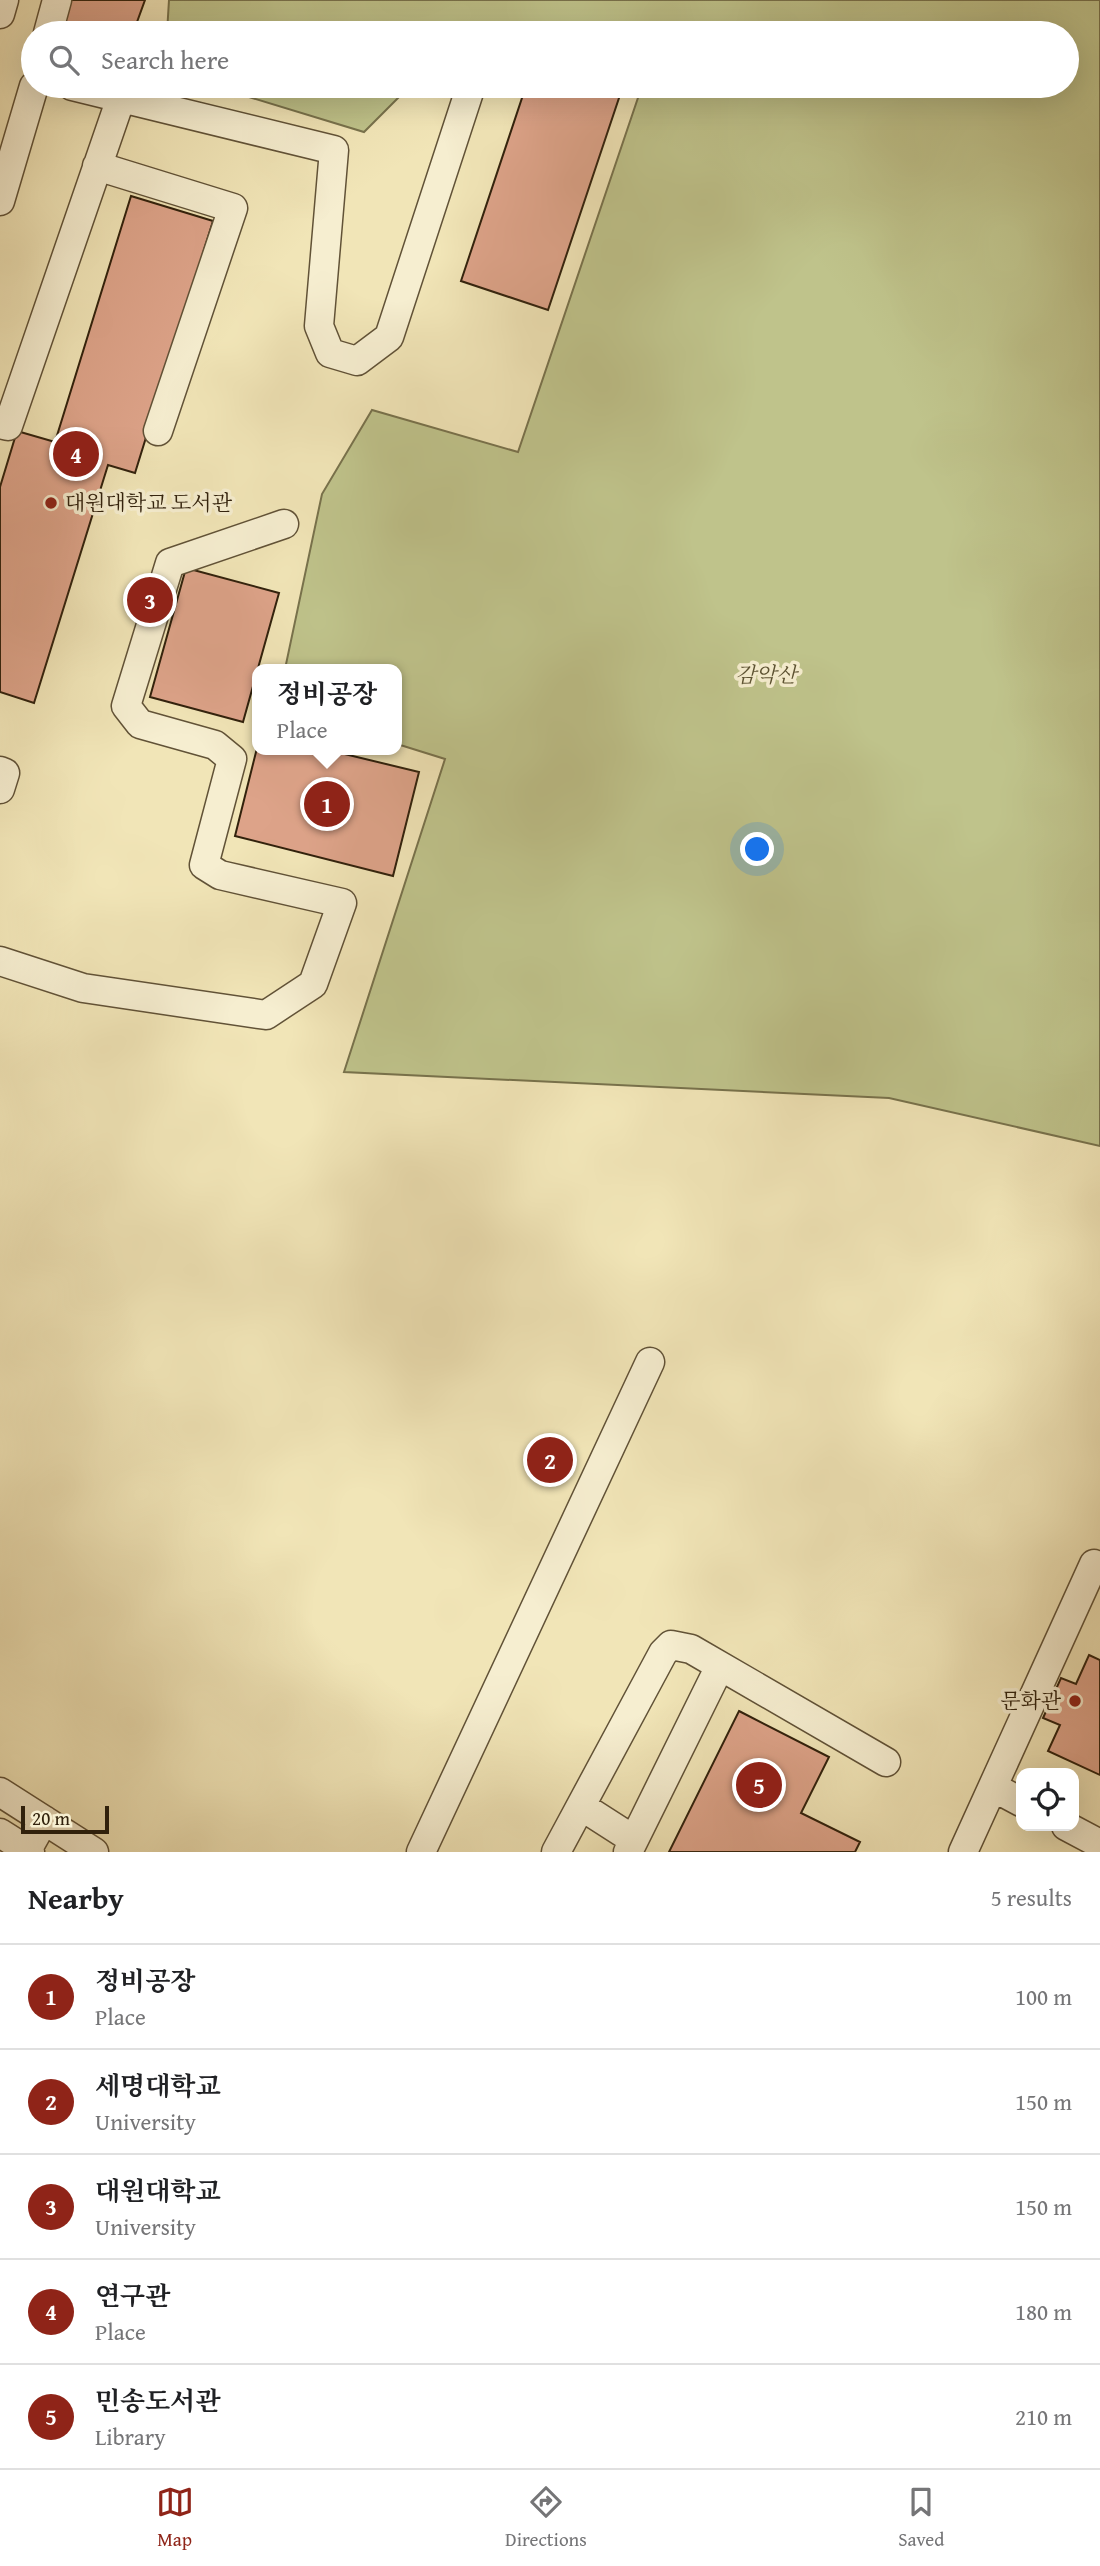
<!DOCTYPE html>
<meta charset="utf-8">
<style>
body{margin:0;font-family:"Gentium Book Plus","Noto Serif KR",serif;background:#f2f2f2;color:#202124}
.controls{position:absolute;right:21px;bottom:21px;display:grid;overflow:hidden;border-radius:14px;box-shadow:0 7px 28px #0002}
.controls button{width:63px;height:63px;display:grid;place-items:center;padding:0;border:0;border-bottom:2px solid #e0e0e0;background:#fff;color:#202124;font:35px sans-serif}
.scale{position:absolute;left:21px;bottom:18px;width:88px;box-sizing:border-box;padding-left:7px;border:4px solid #31210c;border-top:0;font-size:19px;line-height:24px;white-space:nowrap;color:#31210c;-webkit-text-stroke:5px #f6eed0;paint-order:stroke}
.you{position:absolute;left:758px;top:850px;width:24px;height:24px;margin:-18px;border:5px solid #fff;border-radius:50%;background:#1a73e8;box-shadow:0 0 0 10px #1a73e833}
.badge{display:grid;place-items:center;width:46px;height:46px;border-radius:50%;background:#8f2418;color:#fff;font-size:23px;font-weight:700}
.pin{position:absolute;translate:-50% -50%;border:4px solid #fff;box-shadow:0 2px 7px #0006}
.popup{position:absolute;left:252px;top:664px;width:150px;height:91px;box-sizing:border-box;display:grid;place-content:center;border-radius:14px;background:#fff;filter:drop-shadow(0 2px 5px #0005);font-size:23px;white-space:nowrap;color:#757577}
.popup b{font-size:26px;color:#202124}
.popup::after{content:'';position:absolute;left:50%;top:100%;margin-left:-14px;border:14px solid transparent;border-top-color:#fff}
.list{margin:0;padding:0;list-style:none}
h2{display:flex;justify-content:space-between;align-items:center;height:91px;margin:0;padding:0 28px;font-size:30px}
h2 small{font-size:23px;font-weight:400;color:#757577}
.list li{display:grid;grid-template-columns:46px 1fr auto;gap:21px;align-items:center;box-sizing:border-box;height:105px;padding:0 28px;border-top:2px solid #e0e0e0}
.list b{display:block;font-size:26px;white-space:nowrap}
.list p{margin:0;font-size:23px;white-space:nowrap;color:#757577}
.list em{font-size:23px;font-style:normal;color:#757577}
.icon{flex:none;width:38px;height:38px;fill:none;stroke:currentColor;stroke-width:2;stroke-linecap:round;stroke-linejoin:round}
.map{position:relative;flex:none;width:1100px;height:1852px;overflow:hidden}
.search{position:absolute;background:#fff;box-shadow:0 7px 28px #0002;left:21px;right:21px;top:21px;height:77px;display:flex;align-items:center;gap:18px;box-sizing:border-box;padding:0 24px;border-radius:38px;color:#757577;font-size:26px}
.sheet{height:616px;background:#fff}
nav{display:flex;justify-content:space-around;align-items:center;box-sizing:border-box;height:98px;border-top:2px solid #e0e0e0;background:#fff;font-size:19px;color:#757577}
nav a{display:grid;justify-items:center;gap:4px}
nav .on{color:#8f2418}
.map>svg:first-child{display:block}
</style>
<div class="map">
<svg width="1100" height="1852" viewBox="0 0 1100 1852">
<rect width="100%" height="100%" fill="#f1e5b7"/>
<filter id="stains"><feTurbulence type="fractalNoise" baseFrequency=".00286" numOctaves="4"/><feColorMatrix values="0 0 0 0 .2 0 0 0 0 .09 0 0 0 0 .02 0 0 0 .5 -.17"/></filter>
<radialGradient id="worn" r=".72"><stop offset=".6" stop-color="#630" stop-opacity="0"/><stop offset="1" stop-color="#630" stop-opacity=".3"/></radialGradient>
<path fill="#bfc38b" stroke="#78724c" stroke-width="2" d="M169,0H1100V1146L889,1098L344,1072L445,759L397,744V669H285L322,494L372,410L518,452L642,86H1067V33H533L507,25L474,33H167Z
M213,86H410L364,132Z"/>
<path fill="#dda389" stroke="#31210c" stroke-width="2" d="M71,0H145L133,33H59Z
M526,86H623L548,310L461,281Z
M131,196L213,221L135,473L108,465L34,703L0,692V487L17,431L55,442Z
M186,568L279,593L243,722L150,697Z
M257,748V750H328L419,772L393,876L235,836Z
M1089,1655L1100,1660V1775L1048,1751L1060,1725L1043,1718L1061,1678L1076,1684Z
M739,1711L829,1757L801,1813L860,1842L855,1852H669Z"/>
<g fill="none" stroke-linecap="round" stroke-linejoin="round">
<defs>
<path id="minor" d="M0,14L4,0
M48,33L57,0
M72,86L334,150L319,326L330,353L357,361L389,337L471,86
M97,166L233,208L158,431
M0,201L34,86
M0,424L8,426L121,98
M0,771L5,773L0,789
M0,961L83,988L266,1015L313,984L342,903L220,875L204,865L232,759L215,745L140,724L126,706L170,563L284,524
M993,1787L1021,1802
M0,1792L94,1852
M581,1806L634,1840
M1066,1826L1100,1844
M0,1833L30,1852
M26,1852L44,1820
M421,1852L650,1362
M556,1852L663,1653L671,1645L691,1649L886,1762
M628,1852L720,1666
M963,1852L1094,1564"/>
</defs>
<use href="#minor" stroke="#615237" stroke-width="31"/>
<use href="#minor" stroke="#f6eed0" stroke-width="28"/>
</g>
<g fill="#8f2418" stroke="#f6eed0" stroke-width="2.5">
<circle cx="51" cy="503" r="7"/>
<circle cx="1075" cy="1701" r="7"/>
</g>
<g text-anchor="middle" stroke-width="7" stroke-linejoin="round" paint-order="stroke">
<g font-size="21" fill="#31210c" stroke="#f6eed0" text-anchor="start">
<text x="65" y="510">대원대학교 도서관</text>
<text x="1061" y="1708" text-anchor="end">문화관</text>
</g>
<g font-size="21" font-style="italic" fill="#5c5232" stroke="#f6eed0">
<text x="766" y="682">감악산</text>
</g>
</g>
<rect width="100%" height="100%" filter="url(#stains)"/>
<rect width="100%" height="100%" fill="url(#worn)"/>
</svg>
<div class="controls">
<button><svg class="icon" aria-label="locate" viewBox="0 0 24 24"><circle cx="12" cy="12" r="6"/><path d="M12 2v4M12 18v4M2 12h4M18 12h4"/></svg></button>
</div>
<div class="scale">20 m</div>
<div class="you"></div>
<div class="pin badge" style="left:327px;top:804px">1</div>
<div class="popup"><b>정비공장</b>Place</div>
<div class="pin badge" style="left:550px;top:1460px">2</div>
<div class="pin badge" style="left:150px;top:600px">3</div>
<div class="pin badge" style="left:76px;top:454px">4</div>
<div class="pin badge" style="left:759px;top:1785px">5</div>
<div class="search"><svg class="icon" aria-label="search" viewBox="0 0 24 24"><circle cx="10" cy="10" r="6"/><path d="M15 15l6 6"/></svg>Search here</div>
</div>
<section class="sheet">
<h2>Nearby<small>5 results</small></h2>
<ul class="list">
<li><span class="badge">1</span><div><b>정비공장</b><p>Place</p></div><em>100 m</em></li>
<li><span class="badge">2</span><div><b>세명대학교</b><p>University</p></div><em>150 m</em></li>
<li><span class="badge">3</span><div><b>대원대학교</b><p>University</p></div><em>150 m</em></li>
<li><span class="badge">4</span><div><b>연구관</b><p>Place</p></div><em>180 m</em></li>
<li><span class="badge">5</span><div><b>민송도서관</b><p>Library</p></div><em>210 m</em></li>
</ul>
</section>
<nav>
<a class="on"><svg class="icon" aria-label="map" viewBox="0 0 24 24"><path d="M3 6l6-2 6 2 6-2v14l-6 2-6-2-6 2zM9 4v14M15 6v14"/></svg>Map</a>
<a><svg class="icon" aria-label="directions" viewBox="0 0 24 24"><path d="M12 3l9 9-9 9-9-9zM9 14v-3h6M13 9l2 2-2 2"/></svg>Directions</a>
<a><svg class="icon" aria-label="saved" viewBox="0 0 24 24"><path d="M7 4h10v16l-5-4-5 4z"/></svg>Saved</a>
</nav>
